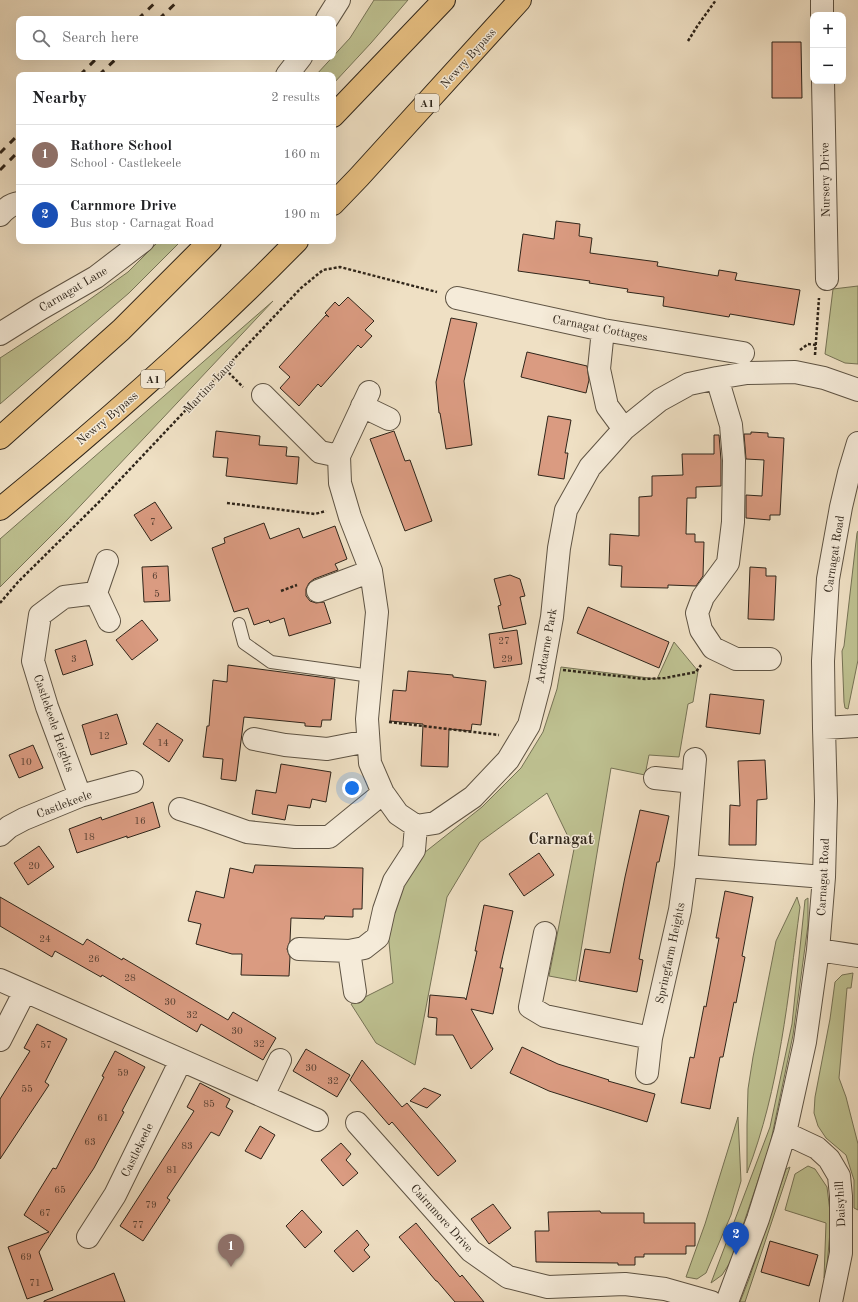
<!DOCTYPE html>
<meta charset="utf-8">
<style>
body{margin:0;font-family:"Old Standard TT",serif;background:#f2f2f2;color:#202124}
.controls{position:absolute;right:12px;top:12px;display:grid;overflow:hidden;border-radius:8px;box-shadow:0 4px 16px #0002}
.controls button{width:36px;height:36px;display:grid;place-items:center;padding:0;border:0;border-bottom:1px solid #e0e0e0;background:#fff;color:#202124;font:20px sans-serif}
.you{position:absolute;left:352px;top:788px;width:14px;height:14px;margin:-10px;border:3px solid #fff;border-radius:50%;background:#1a73e8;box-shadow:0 0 0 6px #1a73e833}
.badge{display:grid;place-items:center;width:26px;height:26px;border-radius:50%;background:#7c3aed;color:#fff;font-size:13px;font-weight:700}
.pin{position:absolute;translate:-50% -33px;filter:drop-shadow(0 1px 2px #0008)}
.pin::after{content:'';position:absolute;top:21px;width:14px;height:12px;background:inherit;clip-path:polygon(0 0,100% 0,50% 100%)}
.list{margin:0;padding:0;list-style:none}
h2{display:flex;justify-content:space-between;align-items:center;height:52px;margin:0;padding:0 16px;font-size:17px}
h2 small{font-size:13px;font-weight:400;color:#757577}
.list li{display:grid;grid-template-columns:26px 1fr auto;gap:12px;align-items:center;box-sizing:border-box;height:60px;padding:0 16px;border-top:1px solid #e0e0e0}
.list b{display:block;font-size:15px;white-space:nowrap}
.list p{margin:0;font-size:13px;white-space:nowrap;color:#757577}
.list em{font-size:13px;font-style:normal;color:#757577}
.icon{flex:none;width:22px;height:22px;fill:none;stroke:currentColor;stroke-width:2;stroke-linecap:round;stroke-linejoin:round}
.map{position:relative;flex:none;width:858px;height:1302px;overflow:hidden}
.search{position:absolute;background:#fff;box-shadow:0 4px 16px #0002;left:16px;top:16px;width:320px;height:44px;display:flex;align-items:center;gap:10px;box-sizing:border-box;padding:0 14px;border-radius:8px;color:#757577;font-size:15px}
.panel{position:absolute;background:#fff;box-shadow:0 4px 16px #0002;left:16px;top:72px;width:320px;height:172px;border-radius:8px}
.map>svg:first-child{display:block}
</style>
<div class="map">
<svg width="858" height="1302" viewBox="0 0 858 1302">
<rect width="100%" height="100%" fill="#efe0c4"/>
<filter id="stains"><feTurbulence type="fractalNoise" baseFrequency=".005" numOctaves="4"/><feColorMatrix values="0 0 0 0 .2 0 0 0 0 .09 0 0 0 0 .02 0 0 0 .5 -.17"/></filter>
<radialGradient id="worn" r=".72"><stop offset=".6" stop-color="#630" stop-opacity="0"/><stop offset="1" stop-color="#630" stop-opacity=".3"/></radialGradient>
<path fill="#bec191" stroke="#767356" d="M374,0H408L371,43L333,84V75H316L350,38Z
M159,241H181L129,293L0,404V358L86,302L128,272Z
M858,286V364L845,363L825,354L833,289Z
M273,301L66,521L0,587V539Z
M858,531V660L848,709L845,708L844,702L842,651L844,646L857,533Z
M674,642L698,671L693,702L688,704L679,757L649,755L645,775L611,768L576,981L549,976L574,849L547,793L480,842L447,897L415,1065L376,1043L351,1004L393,983L387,922L405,868L482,807L521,768L543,732L557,689L561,667L657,679Z
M797,897L800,907C788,996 780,1088 747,1173V1125L748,1089L753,1057L776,941Z
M808,898V925L793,1035L770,1145L731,1261L722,1275L711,1283L770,1127L792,1024L805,900Z
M853,973L851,988H847L839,1078L846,1097L858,1144V1210L854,1208V1180L846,1155L826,1138L818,1126L814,1113L815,1097L830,1019L835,982L842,975Z
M738,1117L741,1181L731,1215L706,1273L697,1279L686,1277L705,1224Z
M808,1166L815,1169L827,1187L831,1220L826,1278H824L826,1223L785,1210L795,1174Z
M790,1167L745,1302H740L749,1279L786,1169Z"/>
<path fill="#da9b81" stroke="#2f251a" d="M772,42H801L802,98H772Z
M556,221L580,224L579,236L592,238L590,253L658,262L657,266L718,276L719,270L737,273L735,280L800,290L794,325L730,314L729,317L663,306L664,297L627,292L628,289L589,283L590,281L518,271L523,234L554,239Z
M348,297L374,321L365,330L372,336L361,348L358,345L321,387L318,384L299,406L280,388L290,377L279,367L326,315L329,317L325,313L335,302L339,306Z
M451,318L477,323L464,381L472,445L446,449L440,413H439L436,382Z
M527,352L587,366L589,380L586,393L521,377Z
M548,416L571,420L565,453H568L564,479L538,475Z
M216,431L260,436L259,445L287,447L286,456L299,457L297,484L226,476L228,458L213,457Z
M394,431L405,461L410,460L432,521L405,531L370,439Z
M751,432L768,433V437L784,438L780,515H770V520L746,518V495L762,496L764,460L746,459L744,434H751Z
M714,435H719L721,460V486L696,487V498H687L686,534H695V542H704L703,576L696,586L668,585V588L621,587L622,566L609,565L610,534L639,536V497L652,496V476L683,475L682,454H714Z
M155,502L172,528L151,541L134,515Z
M264,523L270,539L299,528L303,538L335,526L347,559L335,564L338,570L314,579L309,583L306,589V596L310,601L316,603L324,602L331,623L289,636L284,618L270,623L269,620L254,625L248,608L234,612L212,548L225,543L224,538Z
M168,566L170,601L144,602L142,567Z
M750,567L766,568V576H776L774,620L748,619Z
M510,575L520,579L525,596L520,597L526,624L503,629L498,606L501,605L494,579Z
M588,607L669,642L659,668L577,633Z
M142,620L158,640L132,660L116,640Z
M517,630L522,664L494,668L489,634Z
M86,640L93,665L63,675L55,650Z
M228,665L335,679L331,720H322L321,727L305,726V723L244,717L236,781L221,779L223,759L203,757L207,726H209L213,680L227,682Z
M408,671L453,675V677L486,681L481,725L472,724L471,731L449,729L448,767L421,766L423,724L390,721L393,690L406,691Z
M710,694L764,700L760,734L706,727Z
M117,714L127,744L91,755L82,725Z
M157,723L183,740L169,762L143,744Z
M33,745L43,768L19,778L9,755Z
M765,760L767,799L757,800L756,845H729L730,805L740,806L738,761Z
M281,764L331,772L326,802L312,799L310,808L288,805L285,820L252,814L256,790L276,793Z
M153,802L160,827L127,838V836L77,853L69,829L101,817L102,820Z
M640,810L669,816L659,862H657L639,959L643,960L637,992L579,981L585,949L610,953L625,877Z
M39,846L54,867L28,885L14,863Z
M539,853L554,875L524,896L509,874Z
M255,865L363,868L362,909H353V917L325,916L324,919L291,918L290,941L287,949L290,957L289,976L241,975L242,954H232L196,944L201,924L188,921L196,891L224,898L230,868L253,873Z
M725,891L753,897L742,956L745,957L736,1003L734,1002L723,1057H720L710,1109L681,1103L690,1057L694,1058L704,1006L706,1007L719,938H716Z
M0,897L83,945L87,939L122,960L123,958L228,1020L233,1012L276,1038L263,1060L201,1024L197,1032L102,975L101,977L55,951L52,957L0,926Z
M484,905L513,911L500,968H503L493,1014L471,1009L493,1049L471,1069L453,1035H436L437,1018L428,1017L430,995L465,998L466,1000L477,951H475Z
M37,1024L67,1039L45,1082L49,1085L0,1159V1099L30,1051L24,1048Z
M522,1047L558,1064L609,1080L608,1081L655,1094L647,1122L549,1091L510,1073Z
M306,1049L350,1075L337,1097L293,1071Z
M115,1051L145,1067L122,1111L124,1112L94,1168L39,1252L53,1290L27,1299L8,1247L49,1232L24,1215L53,1168L56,1169L104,1077L102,1076Z
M362,1060L402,1107L407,1103L456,1161L438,1176L392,1122L389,1125L350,1080Z
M200,1083L230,1099L226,1107L233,1111L219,1136L211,1132L167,1198L170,1200L143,1241L120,1226L194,1111L187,1107Z
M424,1088L441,1095L427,1108L410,1101Z
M260,1126L275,1135L261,1159L245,1151Z
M341,1143L351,1154L346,1160L358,1173L343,1186L321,1160Z
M493,1204L511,1228L489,1244L471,1219Z
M302,1210L322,1232L305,1248L286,1226Z
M600,1211L601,1213H644V1223H695V1246H686V1254H644V1257H635V1265H618V1263L536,1262L535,1231H549L548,1212Z
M416,1223L460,1277L462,1275L484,1302H455L437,1281H436L399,1237Z
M357,1230L369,1245L364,1250L370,1257L353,1272L334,1251Z
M770,1241L818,1255L809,1286L761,1272Z
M114,1273L125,1302H44V1301Z"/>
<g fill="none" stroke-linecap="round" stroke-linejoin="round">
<defs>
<path id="lane" d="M239,624L244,643L271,662L371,676"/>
<path id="street" d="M822,0V15
M327,19L339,0
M287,75L301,57
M823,81L827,279
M0,215C5,209 11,204 19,203
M457,298L603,330L743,353
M603,330L599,369L607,406L624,429
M0,334L40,309L96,277L143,241
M717,378L731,425L734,460L733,522L728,563L703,597L697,613L701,630L713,648L736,659H770
M369,392L339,456L340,483L350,517L371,571L377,612L367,719L370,763L383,793L398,814L416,826L435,823L473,797L508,760L529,725L540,683L552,617L559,548L566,510L590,467L624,429L660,400L689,384L717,378L747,373L795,372L824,378L858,390
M263,395L320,452L339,456
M362,406L389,419
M107,561L96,593L109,621
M318,591L371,571
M824,728L858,726
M254,739L285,745L327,749L368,741
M655,778L693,782
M80,796L47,707L33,661L40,615L64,597L96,593
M180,809L202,816L247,832L295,837H329L383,793
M0,835L9,827L24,819L80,796L132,782
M686,866L695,759
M545,933L530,1007L545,1016L651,1038L680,910L686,866L824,877
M299,949L349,951L364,948L378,937L384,910L394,881L414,850L416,826
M818,950L858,956
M349,951L355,992
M0,980L317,1120
M0,1040L25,991
M647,1073L651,1038
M263,1096L280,1060
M357,1123L471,1251L508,1277L548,1287L625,1284L665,1289L711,1302
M785,1133L817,1148L829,1159L839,1176L841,1196V1253L831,1302
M88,1237L115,1195L181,1060
M727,1302L758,1219L785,1133L805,1042L818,950L824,877L826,801L824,728L823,661L828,579L841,507L849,473L858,443"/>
<path id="highway" d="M333,116L444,0
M333,204L359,177L520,0
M0,438L121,330L210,241
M0,509C103,425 204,336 297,241"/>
</defs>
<use href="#lane" stroke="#5f5444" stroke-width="14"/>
<use href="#street" stroke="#5f5444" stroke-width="24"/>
<use href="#highway" stroke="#2f251a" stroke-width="24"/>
<path stroke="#2f251a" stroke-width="2.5" stroke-dasharray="3 2" stroke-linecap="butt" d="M688,41L698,25L716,0
M800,350L808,344L816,345
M815,355L819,298
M225,369L243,387
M227,503L315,514L326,511
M281,591L297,585
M0,603L18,582L99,502L301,288L323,270L340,267L437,292
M563,670L645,679L665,678L696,672L701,665
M389,722L499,735"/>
<use href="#lane" stroke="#f5ebd9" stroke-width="12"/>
<use href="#street" stroke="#f5ebd9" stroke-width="22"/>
<use href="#highway" stroke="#e8c082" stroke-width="22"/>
<path stroke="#2f251a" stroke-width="3" stroke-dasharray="7 7" stroke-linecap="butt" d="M138,19L158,0
M159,19L179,0
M80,75L98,57
M99,75L118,57
M0,153L19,134
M0,170L19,151"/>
</g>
<g text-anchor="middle" stroke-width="3" stroke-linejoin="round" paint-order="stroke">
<g font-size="10" fill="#5a4234">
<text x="153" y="525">7</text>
<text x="155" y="579">6</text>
<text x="157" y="597">5</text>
<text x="504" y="644">27</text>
<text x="74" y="662">3</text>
<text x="507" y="662">29</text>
<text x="104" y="739">12</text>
<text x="163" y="746">14</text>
<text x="26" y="765">10</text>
<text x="140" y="824">16</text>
<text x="89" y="840">18</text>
<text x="34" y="869">20</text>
<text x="45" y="942">24</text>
<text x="94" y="962">26</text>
<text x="130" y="981">28</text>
<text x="170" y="1005">30</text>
<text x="192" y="1018">32</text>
<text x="237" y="1034">30</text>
<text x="259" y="1047">32</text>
<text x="46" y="1048">57</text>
<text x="311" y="1071">30</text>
<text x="123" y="1076">59</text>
<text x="333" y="1084">32</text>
<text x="27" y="1092">55</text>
<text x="209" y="1107">85</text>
<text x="103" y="1121">61</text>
<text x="90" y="1145">63</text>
<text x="187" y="1149">83</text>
<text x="172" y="1173">81</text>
<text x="60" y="1193">65</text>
<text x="151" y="1208">79</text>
<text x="45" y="1216">67</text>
<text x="138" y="1228">77</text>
<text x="26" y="1260">69</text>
<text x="35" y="1286">71</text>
</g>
<g fill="#f5ebd9" stroke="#6a6053" stroke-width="1">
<rect x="415" y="94" width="24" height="18" rx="3"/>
<rect x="141" y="370" width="24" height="18" rx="3"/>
</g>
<g font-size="11" font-weight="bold" fill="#2f251a">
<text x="427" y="107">A1</text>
<text x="153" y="383">A1</text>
</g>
<g font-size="12" fill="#2f251a" stroke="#f5ebd9">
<text transform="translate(468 58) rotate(-48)" y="4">Newry Bypass</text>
<text transform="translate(825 180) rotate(-91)" y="4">Nursery Drive</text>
<text transform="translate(73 289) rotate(-31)" y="4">Carnagat Lane</text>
<text transform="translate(600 328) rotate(11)" y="4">Carnagat Cottages</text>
<text transform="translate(209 386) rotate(-47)" y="4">Martins Lane</text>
<text transform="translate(107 418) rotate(-40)" y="4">Newry Bypass</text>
<text transform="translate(834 554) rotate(-81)" y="4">Carnagat Road</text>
<text transform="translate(546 646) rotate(-80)" y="4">Ardcarne Park</text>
<text transform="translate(54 723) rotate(71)" y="4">Castlekeele Heights</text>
<text transform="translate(64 804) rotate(-21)" y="4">Castlekeele</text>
<text transform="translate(823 877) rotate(-87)" y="4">Carnagat Road</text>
<text transform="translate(670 953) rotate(-78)" y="4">Springfarm Heights</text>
<text transform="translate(137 1150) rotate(-64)" y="4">Castlekeele</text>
<text transform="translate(840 1204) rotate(-93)" y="4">Daisyhill</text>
<text transform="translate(442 1218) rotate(48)" y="4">Cairnmore Drive</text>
</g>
<g font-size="16" font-weight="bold" fill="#2f251a" stroke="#f5ebd9">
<text x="561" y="844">Carnagat</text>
</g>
</g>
<rect width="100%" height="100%" filter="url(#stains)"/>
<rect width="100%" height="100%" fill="url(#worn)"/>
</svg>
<div class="controls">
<button>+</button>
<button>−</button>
</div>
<div class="you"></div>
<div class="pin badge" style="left:231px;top:1267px;background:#8d6e63">1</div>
<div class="pin badge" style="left:736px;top:1255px;background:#1a4fb4">2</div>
<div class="search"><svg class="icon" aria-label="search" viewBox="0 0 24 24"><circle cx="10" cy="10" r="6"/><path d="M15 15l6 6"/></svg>Search here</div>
<section class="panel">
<h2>Nearby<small>2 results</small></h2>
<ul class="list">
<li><span class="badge" style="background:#8d6e63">1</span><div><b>Rathore School</b><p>School · Castlekeele</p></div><em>160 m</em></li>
<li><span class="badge" style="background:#1a4fb4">2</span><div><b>Carnmore Drive</b><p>Bus stop · Carnagat Road</p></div><em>190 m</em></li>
</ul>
</section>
</div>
